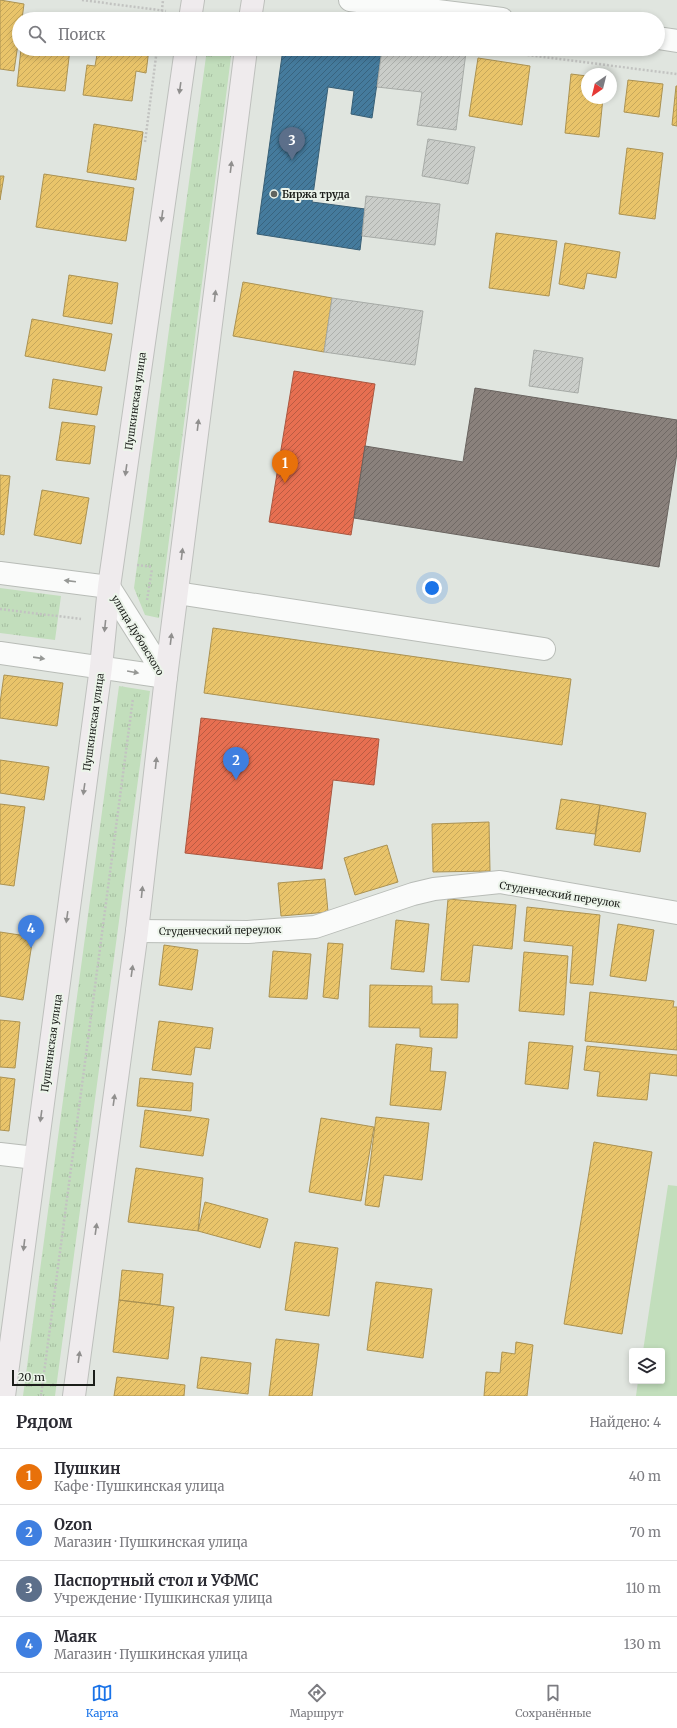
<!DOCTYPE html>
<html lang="ru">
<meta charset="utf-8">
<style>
body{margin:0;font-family:Merriweather,serif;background:#f7f7f7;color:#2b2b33}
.controls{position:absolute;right:12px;bottom:12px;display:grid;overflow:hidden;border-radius:4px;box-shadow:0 2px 6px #0003}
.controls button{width:36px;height:36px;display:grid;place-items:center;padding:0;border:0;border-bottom:1px solid #e1e1e2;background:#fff;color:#2b2b33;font:20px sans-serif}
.compass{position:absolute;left:581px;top:68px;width:36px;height:36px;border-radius:50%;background:#fff;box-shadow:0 2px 6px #0003;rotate:215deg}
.scale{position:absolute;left:12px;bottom:10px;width:83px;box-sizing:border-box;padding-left:4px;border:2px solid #1b1e1a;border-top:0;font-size:11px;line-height:14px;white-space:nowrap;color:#1b1e1a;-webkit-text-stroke:3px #ecf4ea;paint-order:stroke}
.you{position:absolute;left:432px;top:588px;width:14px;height:14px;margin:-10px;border:3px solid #fff;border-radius:50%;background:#1a73e8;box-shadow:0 0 0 6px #1a73e833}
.badge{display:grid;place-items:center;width:26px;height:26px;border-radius:50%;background:#1a73e8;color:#fff;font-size:13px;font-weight:700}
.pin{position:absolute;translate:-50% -33px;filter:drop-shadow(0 1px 2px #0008)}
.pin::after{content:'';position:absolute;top:21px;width:14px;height:12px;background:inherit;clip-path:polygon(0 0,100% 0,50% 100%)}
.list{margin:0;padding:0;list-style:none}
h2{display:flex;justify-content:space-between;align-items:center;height:52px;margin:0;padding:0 16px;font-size:17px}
h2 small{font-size:13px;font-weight:400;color:#7c7c81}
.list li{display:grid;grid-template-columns:26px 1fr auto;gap:12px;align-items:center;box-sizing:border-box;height:56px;padding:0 16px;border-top:1px solid #e1e1e2}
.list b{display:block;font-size:15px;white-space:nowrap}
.list p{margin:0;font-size:13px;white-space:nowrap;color:#7c7c81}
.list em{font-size:13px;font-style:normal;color:#7c7c81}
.icon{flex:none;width:22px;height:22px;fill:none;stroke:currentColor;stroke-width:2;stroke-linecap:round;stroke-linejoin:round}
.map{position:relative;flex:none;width:677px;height:1396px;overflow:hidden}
.search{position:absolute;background:#fff;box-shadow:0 2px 6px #0003;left:12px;right:12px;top:12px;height:44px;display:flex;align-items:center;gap:10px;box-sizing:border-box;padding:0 14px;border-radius:22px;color:#7c7c81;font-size:15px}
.sheet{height:276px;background:#fff}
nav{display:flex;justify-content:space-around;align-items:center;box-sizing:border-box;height:56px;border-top:1px solid #e1e1e2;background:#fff;font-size:11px;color:#7c7c81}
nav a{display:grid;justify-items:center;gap:2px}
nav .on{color:#1a73e8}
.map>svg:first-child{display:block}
</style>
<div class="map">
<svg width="677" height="1396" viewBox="0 0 677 1396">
<defs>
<pattern id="park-tufts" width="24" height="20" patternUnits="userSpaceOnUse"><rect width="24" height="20" fill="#c2debc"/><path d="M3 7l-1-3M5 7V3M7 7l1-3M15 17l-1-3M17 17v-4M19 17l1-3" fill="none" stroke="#a6bea1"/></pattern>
<pattern id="homes-hatch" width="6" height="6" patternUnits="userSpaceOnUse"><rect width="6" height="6" fill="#e9c46a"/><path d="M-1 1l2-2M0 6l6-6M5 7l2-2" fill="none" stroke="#c7a85b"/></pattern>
<pattern id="shops-hatch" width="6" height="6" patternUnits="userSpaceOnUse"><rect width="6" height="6" fill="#e76f51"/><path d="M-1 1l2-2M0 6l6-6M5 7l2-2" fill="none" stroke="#ba5b42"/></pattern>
<pattern id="public-hatch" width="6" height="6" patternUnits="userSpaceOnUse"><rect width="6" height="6" fill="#457b9d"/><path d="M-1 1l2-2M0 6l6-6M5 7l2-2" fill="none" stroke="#39647f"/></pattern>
<pattern id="industry-hatch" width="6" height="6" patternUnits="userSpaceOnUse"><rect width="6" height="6" fill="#8a817c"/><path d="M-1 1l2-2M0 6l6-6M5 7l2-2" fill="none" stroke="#706965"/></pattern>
<pattern id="building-hatch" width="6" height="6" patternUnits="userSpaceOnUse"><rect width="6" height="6" fill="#cacdc9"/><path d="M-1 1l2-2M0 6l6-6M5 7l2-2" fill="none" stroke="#adb0ac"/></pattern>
</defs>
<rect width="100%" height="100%" fill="#e0e5df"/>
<path fill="#c2debc" d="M668,1185L677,1186V1396H636L638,1381H662V1351H643Z"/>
<path fill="url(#park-tufts)" d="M212,12L236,15V19H211Z
M207,49H232L159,618L145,615L134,588Z
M0,588L61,596L55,640L0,633Z
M119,686L150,691L55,1396H23Z"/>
<path fill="url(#homes-hatch)" stroke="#ab9252" d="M0,0L24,4L22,19H19V37L14,71L0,69Z
M103,13L149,19H102Z
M21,49H70L65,91L17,86Z
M98,49H149L146,73L136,71L132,101L83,95L87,65L95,66Z
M478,58L530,66L522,125L469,116Z
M571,74L587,76V98H603L599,137L565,133Z
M628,80L663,84L659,117L624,112Z
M676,86H677V126L672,125Z
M94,124L143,132L136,180L87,172Z
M627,148L663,153L655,219L619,214Z
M44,174L134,188L126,241L36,227Z
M0,176H4L0,200Z
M496,233L557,241L549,296L489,288Z
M565,243L620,252L616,278L587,273L584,289L559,284Z
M69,275L118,283L112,324L63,316Z
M243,282L332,298L324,352L233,336Z
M32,319L112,334L105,371L25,356Z
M53,379L102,387L97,415L49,408Z
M62,422L95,426L90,464L56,460Z
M0,475L10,476L4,535L0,534Z
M42,490L89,498L81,544L34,535Z
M213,628L571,679L562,745L204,693Z
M4,675L63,683L57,726L0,718V703Z
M0,760L49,767L44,800L0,793Z
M561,799L600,805L595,834L556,829Z
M0,804L25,807L14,886L0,884Z
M600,805L646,813L640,852L594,845Z
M489,822L490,871L433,872L432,824Z
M387,845L398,882L355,895L344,858Z
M325,879L328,912L281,916L278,883Z
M448,899L516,905L512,949L473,945L469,982L441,980Z
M527,907L600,915L593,985L570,983L573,946L524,941Z
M396,920L429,924L424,972L391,969Z
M618,924L654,930L646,981L610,976Z
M0,932L33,937L23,1000L0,996Z
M328,943L343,944L338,999L323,997Z
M164,945L198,950L192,990L159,985Z
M273,951L311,954L307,999L269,997Z
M524,952L568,956L564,1015L519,1011Z
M370,985L432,986V1004H458L457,1038L420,1037V1028L369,1027Z
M590,992L674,1001L673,1007H677V1050L585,1041Z
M0,1020L20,1022L15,1068L0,1067Z
M159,1021L213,1028L210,1049L195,1047L191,1075L152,1070Z
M529,1042L573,1046L568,1089L525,1084Z
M396,1044L432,1048L430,1071L446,1072L441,1110L390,1105Z
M587,1046L677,1055V1076L650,1073L647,1100L597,1096L600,1072L584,1070Z
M0,1077L15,1079L9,1131L0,1130Z
M140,1078L193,1083L191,1111L137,1106Z
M145,1110L209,1119L203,1156L140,1147Z
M376,1117L429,1123L422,1180L384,1175L379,1207L365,1205Z
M321,1118L374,1127L361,1201L309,1192Z
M594,1142L652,1152L622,1334L564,1324Z
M136,1168L203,1178L198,1231L128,1222Z
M205,1202L268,1219L260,1248L198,1231Z
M295,1242L338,1248L329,1316L285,1310Z
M122,1270L163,1274L160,1305L119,1300Z
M376,1282L432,1289L423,1358L367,1350Z
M119,1300L174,1307L168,1359L113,1352Z
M276,1339L319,1344L312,1396H269Z
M516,1342L533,1345L527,1396H484L486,1372L500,1373L502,1352L515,1354Z
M201,1357L251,1363L248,1394L197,1388Z
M117,1377L185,1385L184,1396H114Z"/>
<path fill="url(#shops-hatch)" stroke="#aa5740" d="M294,371L375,384L351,535L269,522Z
M201,718L379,739L374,785L333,780L322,869L185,853Z"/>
<path fill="url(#public-hatch)" stroke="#385f76" d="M283,49H382L372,118L351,114L354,91L328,87L312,202L365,209L360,250L257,234Z"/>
<path fill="url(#industry-hatch)" stroke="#69635f" d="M475,388L677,420V453L659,567L354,518L365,446L463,462Z"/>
<path fill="url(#building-hatch)" stroke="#a7aba7" d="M382,49H439L466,52L456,130L417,125L422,92L377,87Z
M428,139L475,147L468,184L422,176Z
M366,196L440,204L435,245L362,236Z
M332,298L423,311L415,365L324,352Z
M534,350L583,358L578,393L529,386Z"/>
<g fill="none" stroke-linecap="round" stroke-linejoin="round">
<defs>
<path id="minor" d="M350,0L502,19
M658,38L677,41
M0,573L109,587L166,677
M177,593L544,649
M0,653L166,677
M137,931L248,932L315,927L413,894L434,889L500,882L677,913
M0,1154L35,1158"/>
<path id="major" d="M190,19L193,0
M250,19L253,0
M4,1396L101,667L109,587L186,49
M74,1396L137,931L166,677L246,49"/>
</defs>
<use href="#minor" stroke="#b8bcb7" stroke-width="24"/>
<use href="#major" stroke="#bec0bd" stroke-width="24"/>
<path stroke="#c2c3c1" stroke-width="2.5" stroke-dasharray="2 2" stroke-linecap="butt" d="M82,0L166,11
M161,19L163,0
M480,49L677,74
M145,142L157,49
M137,565L152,567
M147,600L152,569
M0,609L81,619
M41,1396L133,698"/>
<use href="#minor" stroke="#fafbfa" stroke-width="22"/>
<use href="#major" stroke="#efebed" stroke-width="22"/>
</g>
<defs><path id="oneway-solid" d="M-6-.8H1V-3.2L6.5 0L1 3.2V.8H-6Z"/></defs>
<g fill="#908f8e">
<use href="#oneway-solid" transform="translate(180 88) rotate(98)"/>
<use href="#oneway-solid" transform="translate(231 167) rotate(-83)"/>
<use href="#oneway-solid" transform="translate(162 216) rotate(98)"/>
<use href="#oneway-solid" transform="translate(215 296) rotate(-83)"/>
<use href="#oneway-solid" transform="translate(198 425) rotate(-83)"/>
<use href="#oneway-solid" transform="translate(126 470) rotate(98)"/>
<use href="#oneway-solid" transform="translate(182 554) rotate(-83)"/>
<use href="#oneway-solid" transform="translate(105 626) rotate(96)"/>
<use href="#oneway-solid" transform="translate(171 639) rotate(-83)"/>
<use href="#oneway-solid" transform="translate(156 763) rotate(-84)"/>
<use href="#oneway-solid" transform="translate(84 789) rotate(98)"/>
<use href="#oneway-solid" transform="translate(142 892) rotate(-84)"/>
<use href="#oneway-solid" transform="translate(67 917) rotate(98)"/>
<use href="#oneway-solid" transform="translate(132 971) rotate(-82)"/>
<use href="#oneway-solid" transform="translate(114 1100) rotate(-82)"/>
<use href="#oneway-solid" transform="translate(41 1116) rotate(98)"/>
<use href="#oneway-solid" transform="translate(96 1229) rotate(-82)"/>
<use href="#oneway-solid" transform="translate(24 1245) rotate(97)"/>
<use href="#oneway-solid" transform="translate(79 1357) rotate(-82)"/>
</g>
<g fill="#969895">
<use href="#oneway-solid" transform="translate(70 581) rotate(-173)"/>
<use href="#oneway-solid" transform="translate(39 658) rotate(8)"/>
<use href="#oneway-solid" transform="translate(133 672) rotate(10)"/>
</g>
<circle fill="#60645f" stroke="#ecf4ea" stroke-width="1.5" cx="274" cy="194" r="4"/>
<g text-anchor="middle" stroke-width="4" stroke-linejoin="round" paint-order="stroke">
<g font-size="10" font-weight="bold" fill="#1b1e1a" stroke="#ecf4ea" text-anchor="start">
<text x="282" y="198">Биржа труда</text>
</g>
<g font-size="10" fill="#1b1e1a" stroke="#ecf4ea">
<text transform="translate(135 401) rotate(-82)" y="4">Пушкинская улица</text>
<text transform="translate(138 635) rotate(59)" y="4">улица Дубовского</text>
<text transform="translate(93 722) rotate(-82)" y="4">Пушкинская улица</text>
<text transform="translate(560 894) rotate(9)" y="4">Студенческий переулок</text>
<text transform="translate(220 930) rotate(-1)" y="4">Студенческий переулок</text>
<text transform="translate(51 1043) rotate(-82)" y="4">Пушкинская улица</text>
</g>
</g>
</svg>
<div class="controls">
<button><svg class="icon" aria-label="layers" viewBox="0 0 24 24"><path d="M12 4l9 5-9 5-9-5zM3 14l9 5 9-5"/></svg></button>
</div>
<svg class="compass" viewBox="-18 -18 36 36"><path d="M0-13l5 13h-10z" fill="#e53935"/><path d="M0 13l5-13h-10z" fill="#7c7c81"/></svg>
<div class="scale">20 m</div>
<div class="you"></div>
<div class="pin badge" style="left:285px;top:483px;background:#e8710a">1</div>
<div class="pin badge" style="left:236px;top:780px;background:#3f7fe0">2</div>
<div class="pin badge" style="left:292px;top:160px;background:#5c6f8a">3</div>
<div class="pin badge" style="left:31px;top:948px;background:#3f7fe0">4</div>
<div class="search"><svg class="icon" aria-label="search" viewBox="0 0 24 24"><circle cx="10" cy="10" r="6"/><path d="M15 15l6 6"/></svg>Поиск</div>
</div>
<section class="sheet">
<h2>Рядом<small>Найдено: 4</small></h2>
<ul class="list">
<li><span class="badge" style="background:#e8710a">1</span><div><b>Пушкин</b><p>Кафе · Пушкинская улица</p></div><em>40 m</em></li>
<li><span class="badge" style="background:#3f7fe0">2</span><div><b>Ozon</b><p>Магазин · Пушкинская улица</p></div><em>70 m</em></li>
<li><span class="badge" style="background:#5c6f8a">3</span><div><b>Паспортный стол и УФМС</b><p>Учреждение · Пушкинская улица</p></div><em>110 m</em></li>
<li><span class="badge" style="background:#3f7fe0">4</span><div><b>Маяк</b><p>Магазин · Пушкинская улица</p></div><em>130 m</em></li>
</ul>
</section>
<nav>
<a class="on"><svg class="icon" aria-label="map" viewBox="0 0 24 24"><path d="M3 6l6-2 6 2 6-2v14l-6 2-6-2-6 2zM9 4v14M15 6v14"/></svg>Карта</a>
<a><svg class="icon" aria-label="directions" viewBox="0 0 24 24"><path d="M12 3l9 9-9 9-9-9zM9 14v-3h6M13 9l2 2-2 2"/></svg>Маршрут</a>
<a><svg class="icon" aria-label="saved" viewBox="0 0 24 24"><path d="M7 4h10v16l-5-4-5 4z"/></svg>Сохранённые</a>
</nav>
